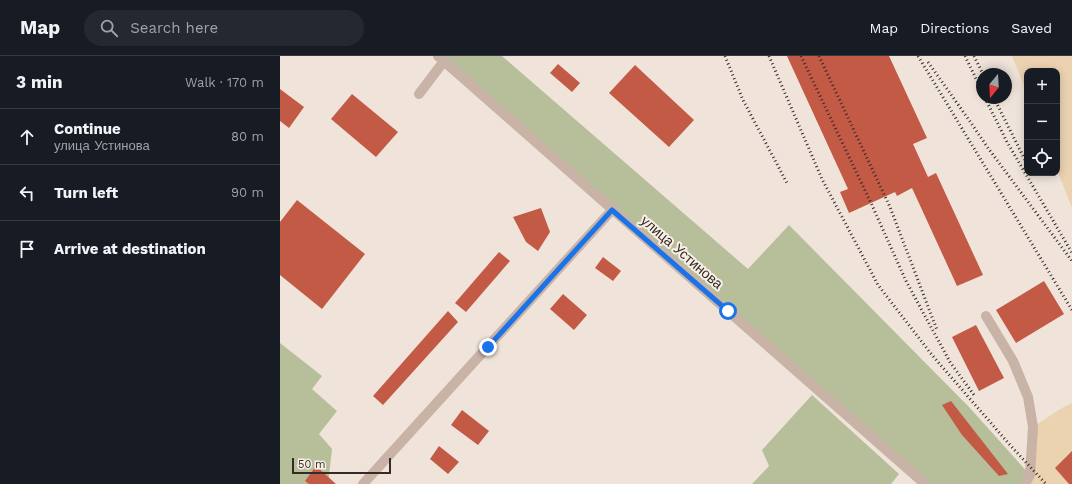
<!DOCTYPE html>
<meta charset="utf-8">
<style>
body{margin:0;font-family:"Work Sans",sans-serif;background:#242831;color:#f1f3f6}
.controls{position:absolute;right:12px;top:12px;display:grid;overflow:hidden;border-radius:8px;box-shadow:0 2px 10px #0003}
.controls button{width:36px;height:36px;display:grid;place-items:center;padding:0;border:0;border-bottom:1px solid #363941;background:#171b24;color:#f1f3f6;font:20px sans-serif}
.compass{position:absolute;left:696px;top:12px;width:36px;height:36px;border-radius:50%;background:#171b24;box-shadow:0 2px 10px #0003;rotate:198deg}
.scale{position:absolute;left:12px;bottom:10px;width:99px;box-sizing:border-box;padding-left:4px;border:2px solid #342a27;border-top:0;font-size:11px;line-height:14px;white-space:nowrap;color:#342a27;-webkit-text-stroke:3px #f8eee6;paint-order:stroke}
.stop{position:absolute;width:12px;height:12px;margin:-9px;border:3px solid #1a73e8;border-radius:50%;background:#fff}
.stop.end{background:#1a73e8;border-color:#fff;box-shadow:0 1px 4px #0008}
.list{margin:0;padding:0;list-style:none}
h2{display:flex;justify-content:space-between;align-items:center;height:52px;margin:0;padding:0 16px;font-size:17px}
h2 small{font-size:13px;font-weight:400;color:#9ea1a6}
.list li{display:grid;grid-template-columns:26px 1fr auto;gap:12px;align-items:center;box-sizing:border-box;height:56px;padding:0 16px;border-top:1px solid #363941}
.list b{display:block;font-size:15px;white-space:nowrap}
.list p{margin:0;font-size:13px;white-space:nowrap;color:#9ea1a6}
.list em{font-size:13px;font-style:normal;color:#9ea1a6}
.icon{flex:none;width:22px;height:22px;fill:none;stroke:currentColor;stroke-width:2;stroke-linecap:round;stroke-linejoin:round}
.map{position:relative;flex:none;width:792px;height:428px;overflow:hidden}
header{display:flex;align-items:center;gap:24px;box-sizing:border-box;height:56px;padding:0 20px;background:#171b24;border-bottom:1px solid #363941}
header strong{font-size:19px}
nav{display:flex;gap:22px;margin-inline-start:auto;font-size:14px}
.search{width:280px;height:36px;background:#242831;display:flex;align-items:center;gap:10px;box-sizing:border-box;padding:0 14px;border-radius:22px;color:#9ea1a6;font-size:15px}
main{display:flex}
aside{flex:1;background:#171b24}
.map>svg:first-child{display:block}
</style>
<header>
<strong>Map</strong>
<div class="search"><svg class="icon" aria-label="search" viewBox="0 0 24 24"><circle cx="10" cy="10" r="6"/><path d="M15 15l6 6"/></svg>Search here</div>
<nav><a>Map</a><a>Directions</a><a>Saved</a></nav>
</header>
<main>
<aside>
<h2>3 min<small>Walk · 170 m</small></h2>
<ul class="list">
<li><svg class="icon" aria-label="ahead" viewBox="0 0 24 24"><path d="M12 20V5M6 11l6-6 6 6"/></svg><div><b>Continue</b><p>улица Устинова</p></div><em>80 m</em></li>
<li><svg class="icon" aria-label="left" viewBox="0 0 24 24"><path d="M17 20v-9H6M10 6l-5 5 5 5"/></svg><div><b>Turn left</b></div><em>90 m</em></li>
<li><svg class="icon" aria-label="arrive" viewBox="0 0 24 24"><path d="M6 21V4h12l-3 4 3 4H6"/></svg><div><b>Arrive at destination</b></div></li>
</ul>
</aside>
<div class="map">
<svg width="792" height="428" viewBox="0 0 792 428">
<rect width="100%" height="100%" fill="#f0e4da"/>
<path fill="#b6bf9a" d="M158,0H222L468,213L509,169L689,351L750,419L745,428H645Z
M0,287L42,320L32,333L57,355L39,378L52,393L48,428H0Z
M532,339L619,418L611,428H472L489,410L482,394Z"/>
<path fill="#ebd2b1" d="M732,0H792V152L777,114V15H747V37Z
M792,347V428H745L753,371L780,353Z"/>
<path fill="#c25a46" d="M507,0H609L647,82L633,88L648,121L656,117L703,219L677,230L632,132L617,140L615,136L569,157L560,136L568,133Z
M278,8L300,27L292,36L270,17Z
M355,9L414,64L389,91L329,37Z
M0,33L24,51L9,72L0,65Z
M72,38L118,76L96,101L51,63Z
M17,144L85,198L42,253L0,219V166Z
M261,152L270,176L258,195L246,186L233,161Z
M219,196L230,205L186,256L175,247Z
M323,201L341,215L333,225L315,212Z
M764,225L784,258L736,287L716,254Z
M283,238L307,259L294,274L270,253Z
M168,255L178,266L103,349L93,340Z
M696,269L724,322L699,335L672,281Z
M671,345L728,418L719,420L682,379L662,349Z
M182,354L209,375L198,389L171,369Z
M159,390L179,406L168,418L150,403Z
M792,395V428H789L775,412Z
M36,410L56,428H29L25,425Z"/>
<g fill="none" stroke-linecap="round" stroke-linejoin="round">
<path stroke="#c8b3a6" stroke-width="10" d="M158,0L645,428
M139,38L164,5
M706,260L733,305L748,341L753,371L750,419L745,428
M83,428L332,154"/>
<path stroke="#342a27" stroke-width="3" stroke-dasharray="1 3" stroke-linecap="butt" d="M445,0L463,44L507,127
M489,0L542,123L598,229L652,299L730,389L766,428
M521,0L591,147L626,225L670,306L694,339
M539,0L610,151L657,274
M638,0L792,254
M685,0L702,35
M694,0L703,18
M648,6L689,64L708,92L792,205
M705,42L727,86L792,197
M714,42L747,108"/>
</g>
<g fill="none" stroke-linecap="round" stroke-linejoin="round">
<path stroke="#1a73e8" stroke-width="5" d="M208,291L332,154L448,255"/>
</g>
<g text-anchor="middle" stroke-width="4" stroke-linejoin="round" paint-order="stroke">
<g font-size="14" fill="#342a27" stroke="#f8eee6">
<text transform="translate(402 196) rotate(41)" y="5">улица Устинова</text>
</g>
</g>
</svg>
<div class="controls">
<button>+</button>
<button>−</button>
<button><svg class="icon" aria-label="locate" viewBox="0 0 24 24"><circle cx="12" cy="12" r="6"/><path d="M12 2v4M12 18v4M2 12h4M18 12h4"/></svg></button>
</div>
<svg class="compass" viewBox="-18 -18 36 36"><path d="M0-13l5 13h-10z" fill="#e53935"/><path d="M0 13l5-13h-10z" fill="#9ea1a6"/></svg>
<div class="scale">50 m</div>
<div class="stop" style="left:448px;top:255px"></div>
<div class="stop end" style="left:208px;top:291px"></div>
</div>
</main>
